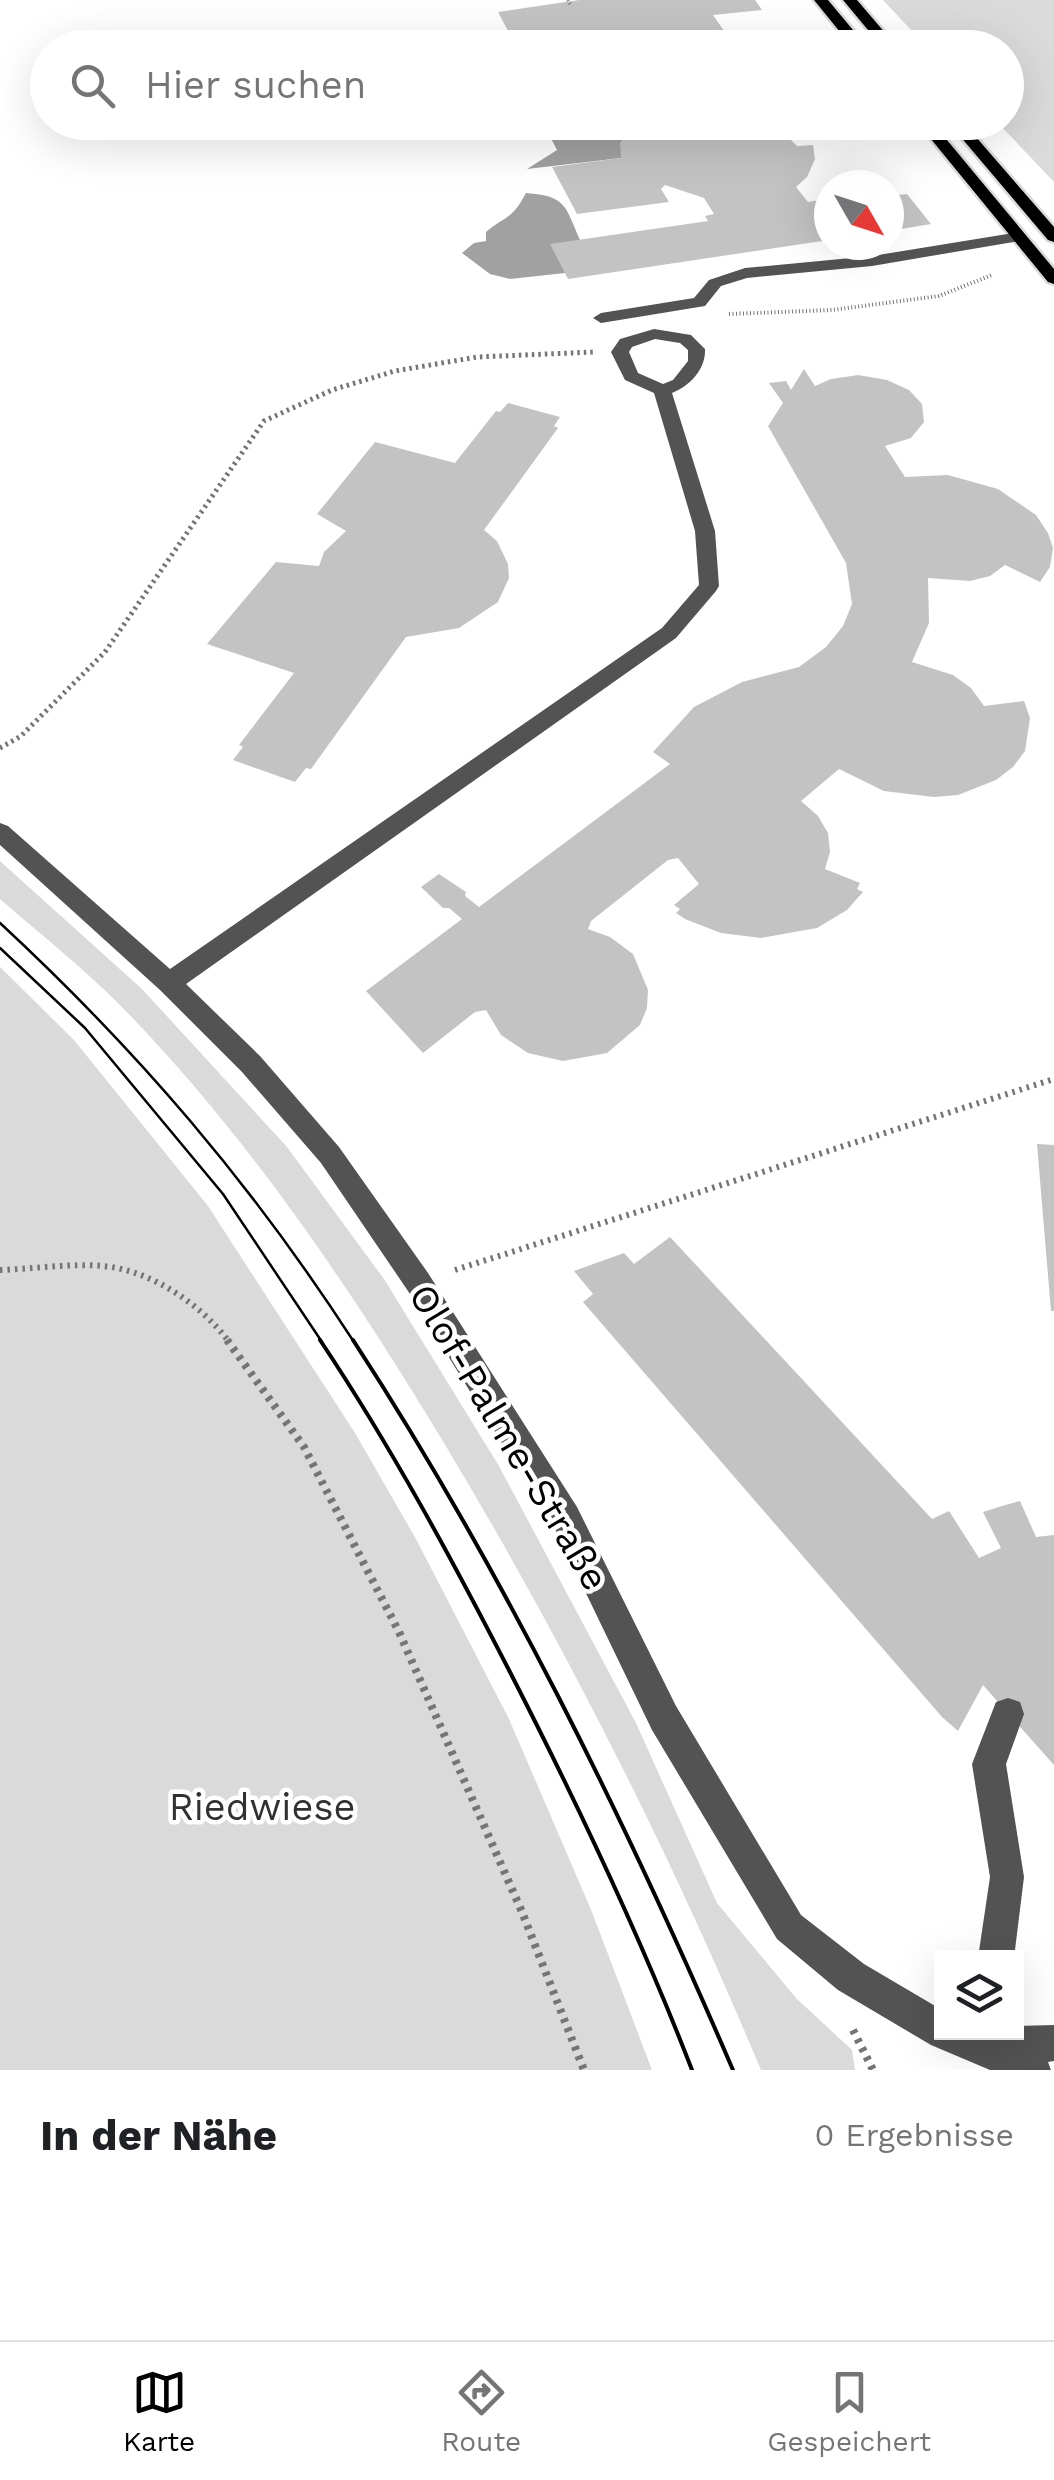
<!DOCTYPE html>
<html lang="de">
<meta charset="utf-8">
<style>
body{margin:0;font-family:"Work Sans",sans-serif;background:#f2f2f2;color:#202124}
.controls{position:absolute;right:30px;bottom:30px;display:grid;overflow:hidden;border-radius:0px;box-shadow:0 10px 40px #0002}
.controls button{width:90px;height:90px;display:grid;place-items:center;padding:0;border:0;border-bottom:2px solid #e0e0e0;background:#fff;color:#202124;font:50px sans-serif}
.compass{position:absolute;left:814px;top:170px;width:90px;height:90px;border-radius:50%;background:#fff;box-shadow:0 10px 40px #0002;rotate:129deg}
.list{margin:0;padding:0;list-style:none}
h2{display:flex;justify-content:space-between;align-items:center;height:130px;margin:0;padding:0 40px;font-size:42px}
h2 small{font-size:32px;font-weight:400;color:#757577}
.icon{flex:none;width:55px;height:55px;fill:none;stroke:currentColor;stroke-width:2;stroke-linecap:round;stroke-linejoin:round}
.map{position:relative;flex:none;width:1054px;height:2070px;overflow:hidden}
.search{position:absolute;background:#fff;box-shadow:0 10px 40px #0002;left:30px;right:30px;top:30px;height:110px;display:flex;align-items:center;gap:25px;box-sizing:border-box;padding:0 35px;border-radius:55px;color:#757577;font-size:38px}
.sheet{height:270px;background:#fff}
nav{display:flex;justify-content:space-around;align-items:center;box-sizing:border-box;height:140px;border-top:2px solid #e0e0e0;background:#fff;font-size:28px;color:#757577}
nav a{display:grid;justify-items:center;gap:5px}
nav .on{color:#000}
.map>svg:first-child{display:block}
</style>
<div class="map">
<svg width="1054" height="2070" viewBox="0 0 1054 2070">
<rect width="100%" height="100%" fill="#fff"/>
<path fill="#dadada" d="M883,0H1054V182L998,123L1006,122V48L927,47Z
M0,861L142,989L287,1147L384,1279L499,1466L636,1723L717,1903L796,1998L852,2050L855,2070H761C671,1855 567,1648 447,1448C353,1292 248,1135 119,1004C82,967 40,934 0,899Z
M0,967L74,1040L208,1206L355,1433L416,1539L509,1719L592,1912L652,2070H0Z"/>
<path fill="#a1a1a1" d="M543,123H633L640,127L629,130L621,158L527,169L557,150Z
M526,193C567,196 565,206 580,240L565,273L510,279L490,274L462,253L474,243L486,241V232C506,215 511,221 526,193Z"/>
<path fill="#c3c3c3" d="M579,0H755L762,10L713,15L736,48H517L498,12Z
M646,122H791L802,132L787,136L797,146L813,145L815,159L807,177L796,187L808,202L819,200L823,206L829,205V240L568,279L550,244L708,221L705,216L714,214L704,198L665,185L661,189L669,202L577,214L552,167L621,158L620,143L629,130L634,132Z
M907,194L931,224L889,231V196Z
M804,369L815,386L831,379L858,375L887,380L909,390L922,404L924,422L911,438L885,446L905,477L948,475L998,489L1036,515L1048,533L1053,548L1050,567L1040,582L1005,565L990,576L970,581L928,578L929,623L912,662L953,675L971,688L984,706L1024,701L1030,718L1025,751L1013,767L996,780L958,795L934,797L884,791L839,769L801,801L818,816L828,833L830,852L825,869L860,883L857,889L863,892L847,910L817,928L761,938L721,933L685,919L676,913L680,909L674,905L699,884L678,858L668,860L591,921L588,929L610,937L633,954L648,990L647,1008L640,1025L607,1053L563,1061L528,1053L501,1035L486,1010L475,1012L423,1053L366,991L462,919L449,908H443L421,887L439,874L466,892L465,896L479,907L670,764L653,752L694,707L742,682L799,667L826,647L843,626L852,604L846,563L768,426L783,403L769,383L786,381L791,390Z
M508,403L560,417L554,426L558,428L484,530L497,541L508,564L509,578L498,602L459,628L406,637L311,769L306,768L295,782L233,760L243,747L239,745L294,673L207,644L276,562L319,566L324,552L346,531L317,514L375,442L455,463L496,411L500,412Z
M1037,1144L1054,1145V1311H1051Z
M670,1237L932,1519L949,1511L979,1558L1001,1548L983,1512L1002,1506L1020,1501L1036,1537L1054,1535V1765L983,1685L958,1731L942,1717L583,1302L593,1294L574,1271L624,1253L634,1264Z"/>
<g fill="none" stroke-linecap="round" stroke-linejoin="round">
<defs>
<path id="major" d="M814,0H828L868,48H853Z
M843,0H857L898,48H883Z
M917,122H932L1054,269V284L1048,282Z
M948,122H963L1054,227V242L1048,240Z"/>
</defs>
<use href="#major" stroke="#dbdbdb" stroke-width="5"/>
<path stroke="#757575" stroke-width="4" stroke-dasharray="1 2.5" stroke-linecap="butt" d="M568,0L570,4
M729,314L832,310L939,296L992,275"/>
<path stroke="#757575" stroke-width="5" stroke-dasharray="2.5 4" stroke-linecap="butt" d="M0,748L21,736L105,652L264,421L332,390L395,371L477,357L594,352"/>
<path stroke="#757575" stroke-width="6" stroke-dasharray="2.5 5" stroke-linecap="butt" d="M0,1270C34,1269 70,1263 103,1266C151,1270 202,1305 229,1342
M455,1270L1054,1079"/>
<path stroke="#757575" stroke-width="8" stroke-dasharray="4 6" stroke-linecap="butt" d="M227,1340L304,1447L399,1632L522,1912L584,2070
M853,2030L873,2070"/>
<path fill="#535353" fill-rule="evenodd" d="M1019,232L1027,237L1025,240L872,266L747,278L721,286L705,306L601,323L593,318L601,313L694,298L709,280L745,268L872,256Z
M654,329L691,335L705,349C706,369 690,386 672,393L715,531L719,586L716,591L676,638L186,984L260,1056L339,1147L428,1273L577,1507L676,1706L801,1915L864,1964L942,2010V2032H1016V2026L1054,2025V2061L1048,2062L1051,2070H990L931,2045L838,1990L777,1939L652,1730L555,1529L408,1291L321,1163L242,1072L160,990L0,845V823L8,826L170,969L662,628L699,585L695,531L654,393L625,380L611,352L620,339ZM655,339L680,343L688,350V361L673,380L663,384L638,373L629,352L632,347Z
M1008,1698L1020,1702L1024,1714L1006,1764L1024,1877L1014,1958H978L990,1877L972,1764L996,1702Z"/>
<use href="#major" fill="#000" fill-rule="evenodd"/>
<path stroke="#000" stroke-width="2.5" d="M0,923C139,1052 251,1183 354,1342
M0,948L85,1028L223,1194L322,1342"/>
<path stroke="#000" stroke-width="4" d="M320,1340C392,1448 453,1561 512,1676C578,1805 640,1935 692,2070
M353,1340C502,1569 625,1819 733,2070"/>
</g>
<g text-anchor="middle" stroke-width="9" stroke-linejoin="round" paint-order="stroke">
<g font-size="38" fill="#000" stroke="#fff">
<text transform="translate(509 1437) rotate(59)" y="13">Olof-Palme-Straße</text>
</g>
<g font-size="38" fill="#313131" stroke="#fff">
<text x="262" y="1820">Riedwiese</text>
</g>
</g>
</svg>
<div class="controls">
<button><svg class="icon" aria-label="layers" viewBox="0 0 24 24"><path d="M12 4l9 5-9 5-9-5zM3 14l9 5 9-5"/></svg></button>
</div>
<svg class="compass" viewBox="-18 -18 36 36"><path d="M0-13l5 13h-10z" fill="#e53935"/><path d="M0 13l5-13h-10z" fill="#757577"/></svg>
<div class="search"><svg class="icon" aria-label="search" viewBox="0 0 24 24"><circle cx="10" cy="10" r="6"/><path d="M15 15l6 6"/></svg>Hier suchen</div>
</div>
<section class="sheet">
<h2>In der Nähe<small>0 Ergebnisse</small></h2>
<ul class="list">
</ul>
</section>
<nav>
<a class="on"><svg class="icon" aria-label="map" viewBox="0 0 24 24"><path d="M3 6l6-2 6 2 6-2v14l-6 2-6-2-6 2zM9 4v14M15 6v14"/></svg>Karte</a>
<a><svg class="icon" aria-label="directions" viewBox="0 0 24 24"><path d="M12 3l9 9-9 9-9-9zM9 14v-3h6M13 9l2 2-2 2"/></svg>Route</a>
<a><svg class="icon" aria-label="saved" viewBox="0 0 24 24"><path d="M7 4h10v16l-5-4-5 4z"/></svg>Gespeichert</a>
</nav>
